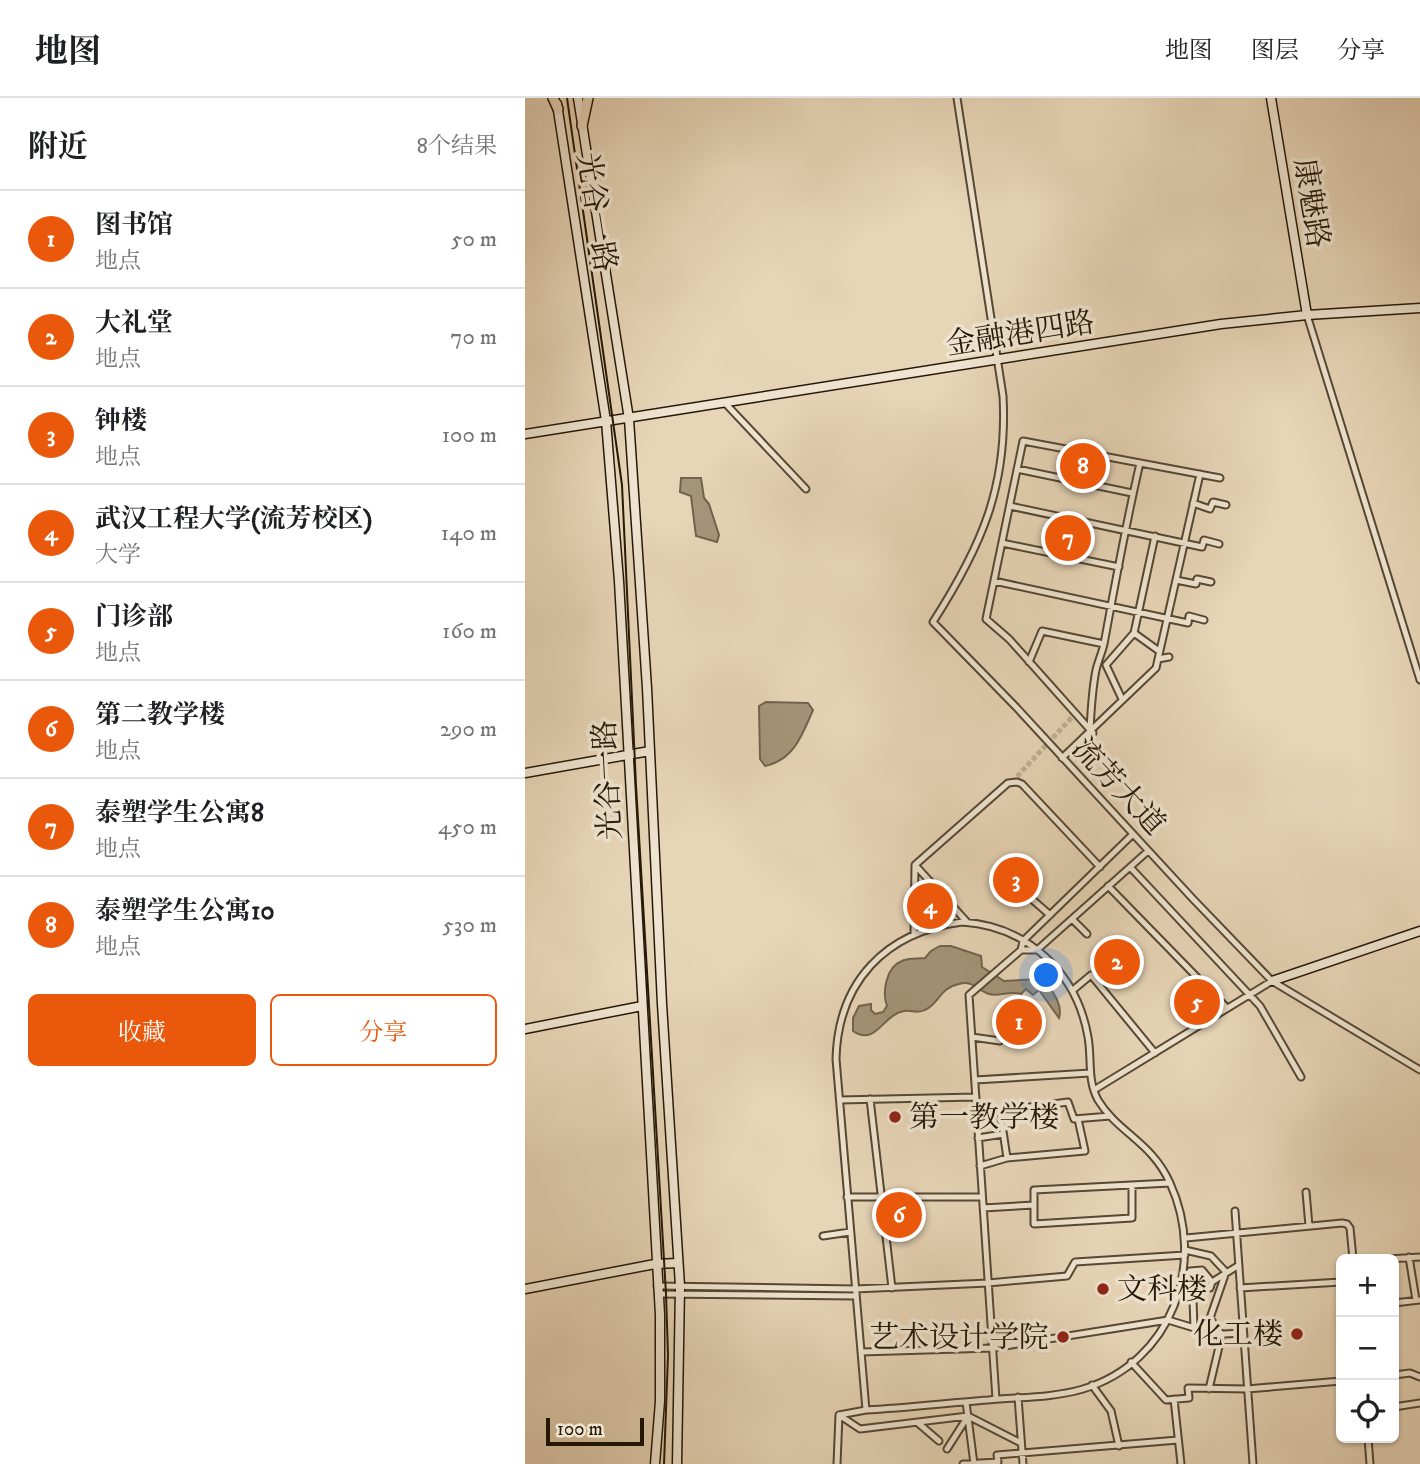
<!DOCTYPE html>
<html lang="zh">
<meta charset="utf-8">
<style>
body{margin:0;font-family:"IM FELL DW Pica","Noto Serif SC",serif;background:#f6f6f6;color:#202124}
.controls{position:absolute;right:21px;bottom:21px;display:grid;overflow:hidden;border-radius:10px;box-shadow:0 2px 5px #0004}
.controls button{width:63px;height:63px;display:grid;place-items:center;padding:0;border:0;border-bottom:2px solid #e0e0e0;background:#fff;color:#202124;font:35px sans-serif}
.scale{position:absolute;left:21px;bottom:18px;width:98px;box-sizing:border-box;padding-left:7px;border:4px solid #251807;border-top:0;font-size:19px;line-height:24px;white-space:nowrap;color:#251807;-webkit-text-stroke:5px #efe4d0;paint-order:stroke}
.you{position:absolute;left:522px;top:878px;width:24px;height:24px;margin:-18px;border:5px solid #fff;border-radius:50%;background:#1a73e8;box-shadow:0 0 0 10px #1a73e833}
.badge{display:grid;place-items:center;width:46px;height:46px;border-radius:50%;background:#ea580c;color:#fff;font-size:23px;font-weight:700}
.pin{position:absolute;translate:-50% -50%;border:4px solid #fff;box-shadow:0 2px 7px #0006}
.list{margin:0;padding:0;list-style:none}
h2{display:flex;justify-content:space-between;align-items:center;height:91px;margin:0;padding:0 28px;font-size:30px}
h2 small{font-size:23px;font-weight:400;color:#757577}
.list li{display:grid;grid-template-columns:46px 1fr auto;gap:21px;align-items:center;box-sizing:border-box;height:98px;padding:0 28px;border-top:2px solid #e0e0e0}
.list b{display:block;font-size:26px;white-space:nowrap}
.list p{margin:0;font-size:23px;white-space:nowrap;color:#757577}
.list em{font-size:23px;font-style:normal;color:#757577}
.actions{display:flex;gap:14px;padding:21px 28px}
.actions a{flex:1;padding:16px 0;border:2px solid #ea580c;border-radius:10px;text-align:center;font-size:24px;color:#ea580c}
.actions .main{background:#ea580c;color:#fff}
.icon{flex:none;width:38px;height:38px;fill:none;stroke:currentColor;stroke-width:2;stroke-linecap:round;stroke-linejoin:round}
.map{position:relative;flex:none;width:895px;height:1366px;overflow:hidden}
header{display:flex;align-items:center;gap:42px;box-sizing:border-box;height:98px;padding:0 35px;background:#fff;border-bottom:2px solid #e0e0e0}
header strong{font-size:33px}
nav{display:flex;gap:38px;margin-inline-start:auto;font-size:24px}
main{display:flex}
aside{flex:1;background:#fff}
.map>svg:first-child{display:block}
</style>
<header>
<strong>地图</strong>
<nav><a>地图</a><a>图层</a><a>分享</a></nav>
</header>
<main>
<aside>
<h2>附近<small>8个结果</small></h2>
<ul class="list">
<li><span class="badge">1</span><div><b>图书馆</b><p>地点</p></div><em>50 m</em></li>
<li><span class="badge">2</span><div><b>大礼堂</b><p>地点</p></div><em>70 m</em></li>
<li><span class="badge">3</span><div><b>钟楼</b><p>地点</p></div><em>100 m</em></li>
<li><span class="badge">4</span><div><b>武汉工程大学(流芳校区)</b><p>大学</p></div><em>140 m</em></li>
<li><span class="badge">5</span><div><b>门诊部</b><p>地点</p></div><em>160 m</em></li>
<li><span class="badge">6</span><div><b>第二教学楼</b><p>地点</p></div><em>290 m</em></li>
<li><span class="badge">7</span><div><b>泰塑学生公寓8</b><p>地点</p></div><em>450 m</em></li>
<li><span class="badge">8</span><div><b>泰塑学生公寓10</b><p>地点</p></div><em>530 m</em></li>
</ul>
<div class="actions"><a class="main">收藏</a><a>分享</a></div>
</aside>
<div class="map">
<svg width="895" height="1366" viewBox="0 0 895 1366">
<rect width="100%" height="100%" fill="#e7d5b7"/>
<filter id="stains"><feTurbulence type="fractalNoise" baseFrequency=".00286" numOctaves="4"/><feColorMatrix values="0 0 0 0 .2 0 0 0 0 .09 0 0 0 0 .02 0 0 0 .5 -.17"/></filter>
<radialGradient id="worn" r=".72"><stop offset=".6" stop-color="#630" stop-opacity="0"/><stop offset="1" stop-color="#630" stop-opacity=".3"/></radialGradient>
<path fill="#a5957b" stroke="#72634d" stroke-width="2" d="M156,380H176L179,400L184,406L194,437L192,444L171,438L166,398L155,394Z
M241,604L283,605L288,612C277,637 269,662 240,668L235,661L234,608Z
M415,848H426L456,858L457,869L479,883L513,881L521,884C528,894 538,907 534,920L514,892L508,897L501,891L496,896C486,892 474,899 464,896C452,892 448,882 434,886C414,890 415,905 400,912C393,916 386,912 379,913C358,916 351,949 328,933V920L334,908L346,906V912L350,916L358,914L362,908C357,894 361,869 377,863C383,860 393,861 400,860L406,853Z"/>
<g fill="none" stroke-linecap="round" stroke-linejoin="round">
<path stroke="#c0af94" stroke-width="5" stroke-dasharray="5 2.5" stroke-linecap="butt" d="M487,684L550,616"/>
<defs>
<path id="street" d="M432,0L478,298C483,389 456,449 408,524L491,609L668,801L747,883L895,972
M782,217L895,582
M200,305L281,391
M492,371L607,395
M668,405L685,411L688,404L701,407
M485,408L677,449L679,442L694,446
M477,445L594,469
M651,482L671,486L672,481L686,484
M469,483L663,525L664,518L679,522
M609,535L634,553
M633,561L644,559
M504,564L517,533L579,546
M597,601L581,567L609,535L630,438
M565,632C566,612 567,592 571,572C573,563 577,555 579,546C590,486 601,425 615,365
M568,635L484,541L461,521L498,343L695,380
M537,660L631,570L675,376
M390,767L442,824
M605,769L735,908L776,979
M583,788L702,910
M501,796L525,817
M547,821L562,836
M437,824C503,828 552,875 563,939C567,961 562,982 573,1002C593,1035 627,1044 645,1085C682,1166 647,1264 558,1291C528,1300 493,1299 463,1302C422,1305 382,1310 341,1312L311,961C313,884 360,834 437,824Z
M389,836L390,767L483,685L492,684L497,686L575,769
M496,852H512L623,753
M548,892L566,877L630,955
M447,939L475,943
M450,982L565,975
M569,992L747,883
M345,1001L367,1190
M315,1002L451,999
M452,1012L475,1013L543,1004L549,1021L585,1018
M475,1013L482,1060
M453,1040L478,1036
M455,1068L482,1060L560,1053L553,1021
M607,1087V1120L509,1126V1092L645,1085
M781,1094L784,1128
M322,1099H457
M458,1110L509,1107
M710,1113L728,1366
M298,1138L325,1134
M661,1140L817,1125L822,1126L825,1130L828,1161
M660,1152L686,1158L701,1174L685,1220L696,1236
M884,1159L891,1202
M863,1161L895,1159
M665,1173L677,1172L687,1184
M667,1173L669,1230
M132,1188L330,1191L463,1185L542,1178L550,1164L660,1157
M715,1190L816,1184
M669,1192L685,1190L687,1184L714,1167
M133,1196L331,1198
M869,1205L895,1202
M336,1254L467,1250L643,1222L676,1232L680,1237L718,1235
M606,1264L641,1302L664,1300L663,1290L722,1291L816,1283
M869,1277L885,1275L895,1279
M567,1287L586,1313L594,1348
M684,1291L697,1236
M493,1299L498,1366
M471,1301L444,897L496,852L498,843L608,736
M649,1301L656,1366
M441,1304L449,1366
M869,1309L895,1305
M314,1317L335,1331L443,1318L496,1345
M314,1317L341,1312
M393,1325L414,1343
M843,1340L845,1366
M422,1351L443,1318
M312,1366L314,1317
M438,1366L473,1364L472,1357L653,1342"/>
<path id="secondary" d="M53,0L104,321L122,590L137,906L155,1188L152,1366
M746,0L782,217
M32,6L81,323L94,483L135,1217V1303L130,1366
M0,336L696,226L782,217L895,210
M0,675L125,653
M747,883L895,833
M0,931L117,908
M0,1191L130,1166L153,1165"/>
<path id="primary" d="M28,0L33,11
M57,28L63,0"/>
</defs>
<use href="#street" stroke="#564733" stroke-width="9"/>
<use href="#secondary" stroke="#251807" stroke-width="11"/>
<use href="#primary" stroke="#251807" stroke-width="12"/>
<use href="#street" stroke="#efe4d0" stroke-width="5"/>
<use href="#secondary" stroke="#efe4d0" stroke-width="8"/>
<use href="#primary" stroke="#e7d5b7" stroke-width="9"/>
<path stroke="#251807" stroke-width="2" d="M42,0L97,387L111,687L141,1196L143,1257L139,1366"/>
</g>
<g fill="#8f2418" stroke="#efe4d0" stroke-width="2.5">
<circle cx="370" cy="1019" r="7"/>
<circle cx="578" cy="1191" r="7"/>
<circle cx="772" cy="1236" r="7"/>
<circle cx="538" cy="1239" r="7"/>
</g>
<g text-anchor="middle" stroke-width="7" stroke-linejoin="round" paint-order="stroke">
<g font-size="30" fill="#251807" stroke="#efe4d0">
<text transform="translate(787 105) rotate(81)" y="10">康魅路</text>
<text transform="translate(72 114) rotate(81)" y="10">光谷一路</text>
<text transform="translate(495 235) rotate(-9)" y="10">金融港四路</text>
<text transform="translate(82 682) rotate(-93)" y="10">光谷一路</text>
<text transform="translate(594 688) rotate(47)" y="10">流芳大道</text>
</g>
<g font-size="30" fill="#251807" stroke="#efe4d0" text-anchor="start">
<text x="384" y="1029">第一教学楼</text>
<text x="592" y="1201">文科楼</text>
<text x="758" y="1246" text-anchor="end">化工楼</text>
<text x="524" y="1249" text-anchor="end">艺术设计学院</text>
</g>
</g>
<rect width="100%" height="100%" filter="url(#stains)"/>
<rect width="100%" height="100%" fill="url(#worn)"/>
</svg>
<div class="controls">
<button>+</button>
<button>−</button>
<button><svg class="icon" aria-label="locate" viewBox="0 0 24 24"><circle cx="12" cy="12" r="6"/><path d="M12 2v4M12 18v4M2 12h4M18 12h4"/></svg></button>
</div>
<div class="scale">100 m</div>
<div class="you"></div>
<div class="pin badge" style="left:494px;top:924px">1</div>
<div class="pin badge" style="left:592px;top:864px">2</div>
<div class="pin badge" style="left:491px;top:782px">3</div>
<div class="pin badge" style="left:405px;top:808px">4</div>
<div class="pin badge" style="left:672px;top:904px">5</div>
<div class="pin badge" style="left:374px;top:1117px">6</div>
<div class="pin badge" style="left:543px;top:440px">7</div>
<div class="pin badge" style="left:558px;top:368px">8</div>
</div>
</main>
